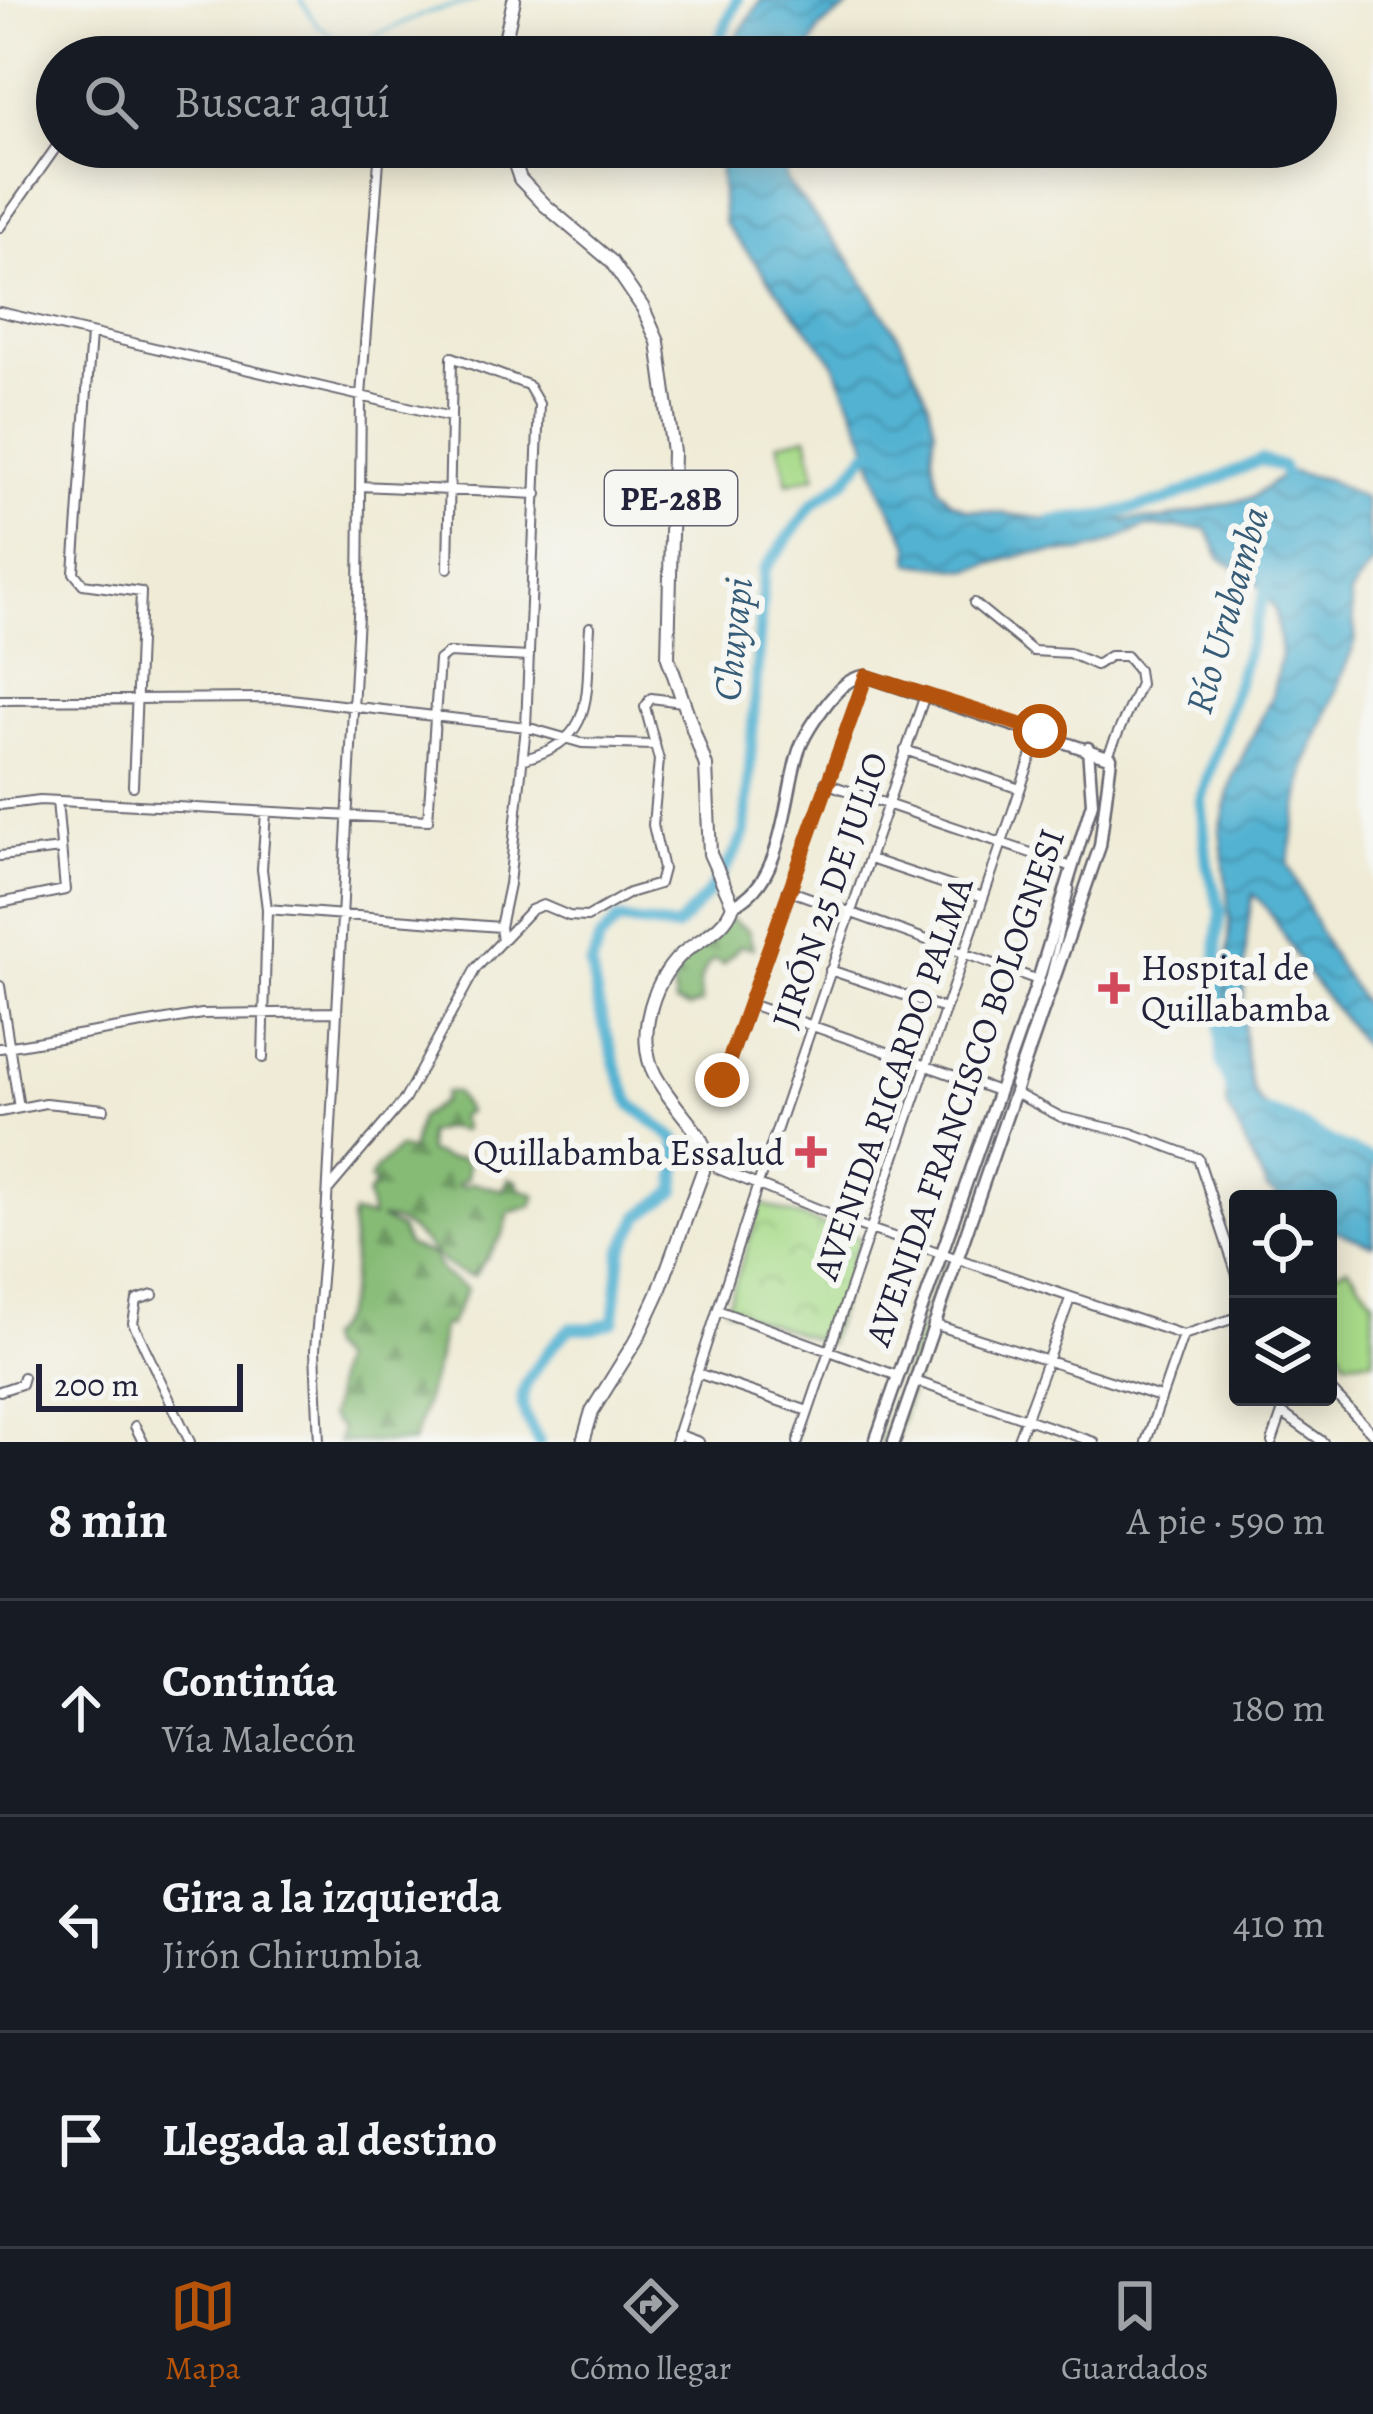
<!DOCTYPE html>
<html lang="es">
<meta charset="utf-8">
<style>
body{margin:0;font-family:Alegreya,serif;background:#242831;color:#f1f3f6}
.controls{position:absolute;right:36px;bottom:36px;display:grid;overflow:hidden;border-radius:12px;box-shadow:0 6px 30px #0003}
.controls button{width:108px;height:108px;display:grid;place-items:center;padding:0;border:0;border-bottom:3px solid #363941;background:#171b24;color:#f1f3f6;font:60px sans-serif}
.scale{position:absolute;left:36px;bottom:30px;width:207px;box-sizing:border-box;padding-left:12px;border:6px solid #22223b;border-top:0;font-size:33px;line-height:42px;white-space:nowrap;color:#22223b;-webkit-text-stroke:9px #f6f6f2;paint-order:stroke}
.stop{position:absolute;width:36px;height:36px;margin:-27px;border:9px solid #b45309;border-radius:50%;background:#fff}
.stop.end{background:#b45309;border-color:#fff;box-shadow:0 3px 12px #0008}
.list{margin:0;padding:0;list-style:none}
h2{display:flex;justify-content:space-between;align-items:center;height:156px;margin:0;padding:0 48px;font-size:51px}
h2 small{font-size:39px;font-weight:400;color:#9ea1a6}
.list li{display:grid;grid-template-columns:78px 1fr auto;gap:36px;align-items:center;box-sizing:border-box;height:216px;padding:0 48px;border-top:3px solid #363941}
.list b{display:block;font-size:45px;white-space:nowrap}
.list p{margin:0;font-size:39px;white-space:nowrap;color:#9ea1a6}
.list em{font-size:39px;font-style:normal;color:#9ea1a6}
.icon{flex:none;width:66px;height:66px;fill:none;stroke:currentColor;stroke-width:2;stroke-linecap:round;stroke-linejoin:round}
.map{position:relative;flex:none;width:1373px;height:1442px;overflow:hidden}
.search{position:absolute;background:#171b24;box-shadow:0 6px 30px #0003;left:36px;right:36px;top:36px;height:132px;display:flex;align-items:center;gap:30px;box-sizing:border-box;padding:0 42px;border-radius:66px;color:#9ea1a6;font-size:45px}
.sheet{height:804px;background:#171b24}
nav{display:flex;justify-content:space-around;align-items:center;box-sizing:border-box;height:168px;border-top:3px solid #363941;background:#171b24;font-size:33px;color:#9ea1a6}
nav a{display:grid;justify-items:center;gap:6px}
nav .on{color:#b45309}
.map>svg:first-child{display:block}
</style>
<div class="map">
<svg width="1373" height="1442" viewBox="0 0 1373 1442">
<defs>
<pattern id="forest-firs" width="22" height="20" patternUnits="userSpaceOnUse" patternTransform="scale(3)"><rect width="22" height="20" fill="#86bb76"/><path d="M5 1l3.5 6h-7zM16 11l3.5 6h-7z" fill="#6d9862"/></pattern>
<pattern id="park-crowns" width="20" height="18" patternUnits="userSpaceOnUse" patternTransform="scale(3)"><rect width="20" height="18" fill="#a8db8a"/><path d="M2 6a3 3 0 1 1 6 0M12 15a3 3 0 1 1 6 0" fill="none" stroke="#90bc78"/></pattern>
<pattern id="water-waves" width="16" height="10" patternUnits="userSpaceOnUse" patternTransform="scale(3)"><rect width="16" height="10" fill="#53b2d2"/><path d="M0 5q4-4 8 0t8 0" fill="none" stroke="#4490ac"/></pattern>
</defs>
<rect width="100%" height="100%" fill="#f6f6f2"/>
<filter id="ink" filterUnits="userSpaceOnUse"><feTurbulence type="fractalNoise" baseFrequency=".00833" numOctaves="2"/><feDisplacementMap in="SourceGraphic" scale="24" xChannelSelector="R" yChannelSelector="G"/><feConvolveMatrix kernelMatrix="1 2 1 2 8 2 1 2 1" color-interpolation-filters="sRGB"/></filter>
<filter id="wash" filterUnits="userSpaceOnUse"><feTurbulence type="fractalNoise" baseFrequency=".004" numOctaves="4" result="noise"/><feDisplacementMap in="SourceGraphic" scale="48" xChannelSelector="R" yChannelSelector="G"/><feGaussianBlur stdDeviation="2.7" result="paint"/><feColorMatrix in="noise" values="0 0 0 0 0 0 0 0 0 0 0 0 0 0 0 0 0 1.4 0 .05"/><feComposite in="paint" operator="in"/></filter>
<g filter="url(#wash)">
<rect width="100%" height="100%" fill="#efebd6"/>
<path fill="url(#forest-firs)" stroke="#546e58" stroke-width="3" d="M728,918L748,930L753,948L740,946L723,964L714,959C699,972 698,984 702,1003L689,1008L675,1003L673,985L677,975L667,970Z
M445,1092L456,1093L467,1112L459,1117L464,1127L462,1131L446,1128L427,1133L428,1152L447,1159L461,1158L468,1166L467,1179L457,1184L461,1187L473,1183L503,1190L509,1178L517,1181L518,1188L536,1195L532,1206L509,1213L503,1234L474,1276C435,1273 422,1220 380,1218L400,1229L407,1245L433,1255L442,1273L467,1289L449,1326H442L438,1358L413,1442H338L341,1430L329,1417C337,1398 331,1380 339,1361L327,1348L325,1338C355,1314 355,1256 351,1221L353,1214L372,1217L367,1196L375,1185L370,1180L375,1170L399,1148L411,1151L419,1118L443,1101Z"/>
<path fill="url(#park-crowns)" stroke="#657e62" stroke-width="3" d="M762,1204L861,1238L828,1344L726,1308Z
M944,1260L947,1280L894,1442H880Z"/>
<path fill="#a8db8a" stroke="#657e62" stroke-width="3" d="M807,436L816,476L788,483L778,443Z
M1348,1267L1373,1299V1360H1345L1328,1324V1275Z"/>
<path fill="url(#water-waves)" stroke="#3a6a86" stroke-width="3" d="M761,0H858L820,28L805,57H728L731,45Z
M718,147H784L786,181L847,256L901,340L928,400L935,429L932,455L939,488L951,501L966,509L1055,520L1163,519L1253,497L1288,471L1329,480L1365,499L1373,562L1350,594L1356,640L1305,768L1288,864L1328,949L1373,1018V1061C1354,1031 1332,1006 1311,978C1289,950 1279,918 1253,894C1244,933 1234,1073 1261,1103C1278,1121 1349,1160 1373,1166V1245L1328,1228V1199H1282L1267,1189L1227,1106L1224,1033L1230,920L1220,830L1233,776L1272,696L1281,654L1275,610L1266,593L1251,578L1221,559L1207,529L1146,527L1100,547L1079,552L1030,553L970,570L910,563V545L881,491L865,437L833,361L724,223Z"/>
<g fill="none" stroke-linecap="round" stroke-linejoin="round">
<path stroke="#53b2d2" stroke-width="3" d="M301,0L317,25L334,37L365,40L429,12L477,0"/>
<path stroke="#53b2d2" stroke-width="12" d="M712,57L737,0
M1052,521L1108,515L1165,501L1261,460L1282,467L1290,485
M1233,1095L1221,1062L1217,939L1221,911L1207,864L1201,800L1269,580
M1267,1112L1289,1119L1336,1145
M1318,1150L1336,1145L1373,1160
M539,1442C532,1428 519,1411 523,1394C527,1374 555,1342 570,1328H592L614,1321L621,1252L640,1216L675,1191L679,1158L675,1139L632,1105L618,1072L599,1008L591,967L599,941L618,920L675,928C705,901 728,870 745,833L764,570L814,503L844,481L868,452"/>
</g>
</g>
<g filter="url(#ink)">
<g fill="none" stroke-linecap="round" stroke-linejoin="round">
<defs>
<path id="pedestrian" d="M1012,1085L1048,980L1071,889"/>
<path id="minor" d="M0,227L57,146
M0,312L451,417L448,568
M91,334L74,573L83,584L141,592L133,786
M451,417L452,357L528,385L539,404L526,727L509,884L500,927L502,941
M360,486L537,494
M974,603L1033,651L1069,653L1096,665L1110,656H1126L1138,670L1140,684L1108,755
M0,700L282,698L526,727L582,743L654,745
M905,750L1020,789
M524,759C599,740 585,690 590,627
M825,783L1072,867
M0,805L40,800L428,820L439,660L448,653L529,657
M0,856L61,849
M870,859L983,897
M788,890L1038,980
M0,903L65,890L57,801
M267,909L500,927
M830,970L945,1009
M0,986L19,1108
M750,1004L998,1091
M0,1048L202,1014L337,1012
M263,1058L267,909L262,869L266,812
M723,1080L865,677
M1017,1094L1061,1117L1131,1133L1198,1158L1238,1278
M0,1112L45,1103L104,1109
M718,1169L858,1225L1183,1335L1238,1317
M328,1190L405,1099L476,968L531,910L543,905L569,916L587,917L629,893L659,884L663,869L653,825L659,760L645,707L651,698L682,702
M153,1295L137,1300L133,1323L190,1442
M720,1311L898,1376
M933,1324L1160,1397
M697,1373L808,1411
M915,1381L1094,1442
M1328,1387L1373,1434
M0,1391L21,1384L23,1377
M1282,1413L1323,1442
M135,1426L143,1442
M677,1434L699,1442
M319,1442L315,1350L326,1220L359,596L361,396L380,147
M675,1442L757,1187L925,695
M798,1442L1039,734
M1017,1442L1070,1299
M1146,1442L1183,1335
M1272,1442L1282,1413L1281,1397"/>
<path id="primary" d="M733,905C782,886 784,802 797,757C802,737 816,718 829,701C839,689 849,677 866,676L1111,758L1100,846L894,1442
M875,1442L1038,980L1092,803L1088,748"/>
<path id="trunk" d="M501,57L514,0
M509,147L520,179L546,206L611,261L643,308L658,342L673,452L668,658L706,766L710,854L733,905C727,926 705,937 688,949C654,974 634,1036 655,1075C667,1097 685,1116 699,1136L704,1146L703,1171L658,1294L638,1337L592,1411L583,1442"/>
</defs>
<use href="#pedestrian" stroke="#6a6871" stroke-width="9"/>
<use href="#minor" stroke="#6a6871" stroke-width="12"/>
<use href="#primary" stroke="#6a6871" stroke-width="15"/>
<use href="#trunk" stroke="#6a6871" stroke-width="16"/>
<use href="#pedestrian" stroke="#fff" stroke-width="4.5"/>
<use href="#minor" stroke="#fff" stroke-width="8"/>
<use href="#primary" stroke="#fff" stroke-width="10"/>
<use href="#trunk" stroke="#fff" stroke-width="12"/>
</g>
</g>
<g fill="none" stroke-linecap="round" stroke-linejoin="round" filter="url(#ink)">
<path stroke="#b45309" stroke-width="15" d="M722,1080L866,676L1040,731"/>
</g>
<g fill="#d1495b" stroke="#f6f6f2" stroke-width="4.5">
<path d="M1108 970h12v12h12v12h-12v12h-12v-12h-12v-12h12z"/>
<path d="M805 1134h12v12h12v12h-12v12h-12v-12h-12v-12h12z"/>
</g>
<g text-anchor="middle" stroke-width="12" stroke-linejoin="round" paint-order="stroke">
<rect fill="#f6f6f2" stroke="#626272" stroke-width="3" x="605" y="471" width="132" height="54" rx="9"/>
<g font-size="33" font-weight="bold" fill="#22223b">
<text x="671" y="510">PE-28B</text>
</g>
<g font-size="36" fill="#22223b" stroke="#f6f6f2">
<text transform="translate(829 890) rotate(-71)" y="13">JIRÓN 25 DE JULIO</text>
<text transform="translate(892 1078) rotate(-71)" y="13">AVENIDA RICARDO PALMA</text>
<text transform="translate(964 1087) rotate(-71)" y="13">AVENIDA FRANCISCO BOLOGNESI</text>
</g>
<g font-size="36" fill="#22223b" stroke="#f6f6f2" text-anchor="start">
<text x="1141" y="980">Hospital de<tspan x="1141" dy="41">Quillabamba</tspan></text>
<text x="784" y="1165" text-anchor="end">Quillabamba Essalud</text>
</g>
<g font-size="39" font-style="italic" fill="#365c77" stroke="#f6f6f2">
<text transform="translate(1226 610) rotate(-74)" y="14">Río Urubamba</text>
<text transform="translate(732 639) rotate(-84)" y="14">Chuyapi</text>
</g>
</g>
</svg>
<div class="controls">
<button><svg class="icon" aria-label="locate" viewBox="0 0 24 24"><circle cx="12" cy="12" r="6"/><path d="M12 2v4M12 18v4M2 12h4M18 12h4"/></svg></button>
<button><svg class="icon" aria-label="layers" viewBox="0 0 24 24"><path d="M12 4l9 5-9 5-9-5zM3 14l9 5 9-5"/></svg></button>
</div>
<div class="scale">200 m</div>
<div class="stop" style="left:1040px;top:731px"></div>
<div class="stop end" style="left:722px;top:1080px"></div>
<div class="search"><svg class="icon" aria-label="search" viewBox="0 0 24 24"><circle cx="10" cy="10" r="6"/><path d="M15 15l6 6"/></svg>Buscar aquí</div>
</div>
<section class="sheet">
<h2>8 min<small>A pie · 590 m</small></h2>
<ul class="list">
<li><svg class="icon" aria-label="ahead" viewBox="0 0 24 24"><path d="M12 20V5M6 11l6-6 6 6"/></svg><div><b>Continúa</b><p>Vía Malecón</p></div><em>180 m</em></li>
<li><svg class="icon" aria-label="left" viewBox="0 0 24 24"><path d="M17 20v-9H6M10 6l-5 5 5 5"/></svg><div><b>Gira a la izquierda</b><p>Jirón Chirumbia</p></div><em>410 m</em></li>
<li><svg class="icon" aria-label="arrive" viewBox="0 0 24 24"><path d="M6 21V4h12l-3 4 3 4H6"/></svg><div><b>Llegada al destino</b></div></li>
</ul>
</section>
<nav>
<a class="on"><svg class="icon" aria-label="map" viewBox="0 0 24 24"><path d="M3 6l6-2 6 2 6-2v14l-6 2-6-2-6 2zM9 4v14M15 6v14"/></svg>Mapa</a>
<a><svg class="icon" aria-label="directions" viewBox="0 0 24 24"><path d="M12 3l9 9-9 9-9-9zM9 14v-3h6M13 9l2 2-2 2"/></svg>Cómo llegar</a>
<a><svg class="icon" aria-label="saved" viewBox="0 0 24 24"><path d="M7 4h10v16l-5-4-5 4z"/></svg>Guardados</a>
</nav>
